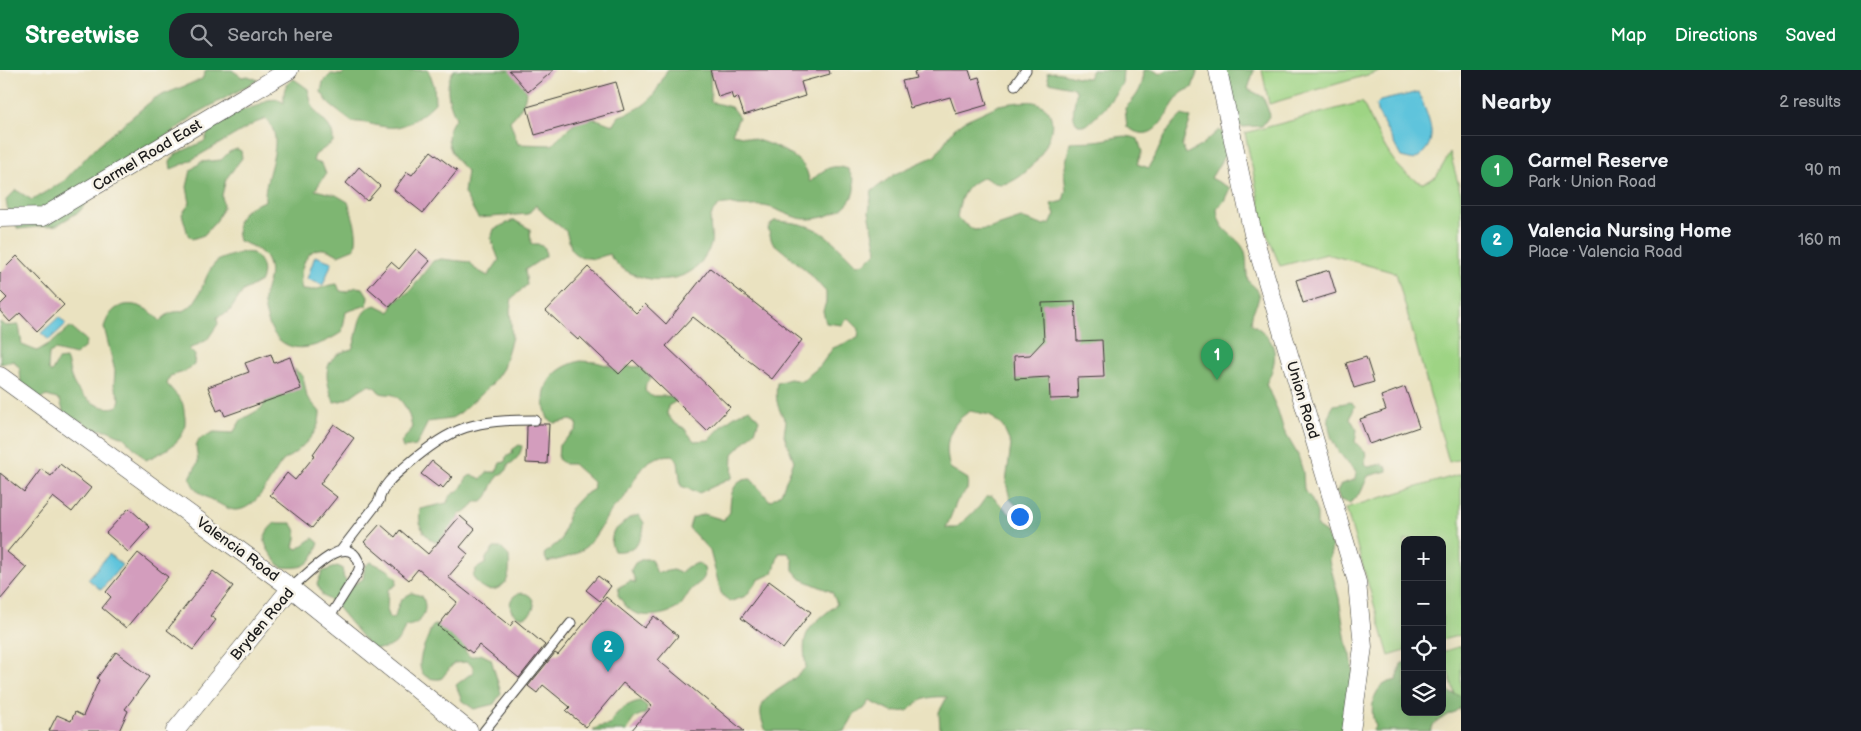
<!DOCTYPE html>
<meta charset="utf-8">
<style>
body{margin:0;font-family:"Balsamiq Sans",sans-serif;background:#20242c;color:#f1f3f6}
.controls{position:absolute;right:15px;bottom:15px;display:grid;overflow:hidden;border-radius:10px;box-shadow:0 5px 20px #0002}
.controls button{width:45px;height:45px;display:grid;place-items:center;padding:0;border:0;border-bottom:1px solid #363941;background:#171b24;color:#f1f3f6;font:25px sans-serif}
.you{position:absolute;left:1019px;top:446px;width:18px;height:18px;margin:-12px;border:4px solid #fff;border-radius:50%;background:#1a73e8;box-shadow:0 0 0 8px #1a73e833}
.badge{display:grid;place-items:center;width:32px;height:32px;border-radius:50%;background:#0b8043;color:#fff;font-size:16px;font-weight:700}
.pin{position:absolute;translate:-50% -41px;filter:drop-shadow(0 1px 2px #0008)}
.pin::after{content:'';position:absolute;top:26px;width:18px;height:15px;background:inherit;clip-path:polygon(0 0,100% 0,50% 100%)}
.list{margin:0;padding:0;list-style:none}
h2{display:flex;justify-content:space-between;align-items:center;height:65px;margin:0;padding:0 20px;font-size:21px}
h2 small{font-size:16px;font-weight:400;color:#9ea1a6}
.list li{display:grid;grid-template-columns:32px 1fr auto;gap:15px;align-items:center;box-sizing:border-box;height:70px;padding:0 20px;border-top:1px solid #363941}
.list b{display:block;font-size:19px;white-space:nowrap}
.list p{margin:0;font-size:16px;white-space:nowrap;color:#9ea1a6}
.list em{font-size:16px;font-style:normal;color:#9ea1a6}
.icon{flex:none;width:28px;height:28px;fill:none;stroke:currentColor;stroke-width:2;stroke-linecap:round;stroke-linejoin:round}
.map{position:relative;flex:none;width:1461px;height:661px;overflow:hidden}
header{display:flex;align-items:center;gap:30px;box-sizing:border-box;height:70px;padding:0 25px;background:#0b8043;color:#fff}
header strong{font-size:24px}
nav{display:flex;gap:28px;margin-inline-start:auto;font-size:18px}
.search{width:350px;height:45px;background:#20242c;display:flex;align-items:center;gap:12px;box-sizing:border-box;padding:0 18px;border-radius:20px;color:#9ea1a6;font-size:19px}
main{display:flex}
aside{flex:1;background:#171b24}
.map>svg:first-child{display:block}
</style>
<header>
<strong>Streetwise</strong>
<div class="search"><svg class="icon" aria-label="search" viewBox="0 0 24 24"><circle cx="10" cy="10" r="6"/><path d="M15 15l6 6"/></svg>Search here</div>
<nav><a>Map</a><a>Directions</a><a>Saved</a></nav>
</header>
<main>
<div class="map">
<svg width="1461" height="661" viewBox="0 0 1461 661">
<rect width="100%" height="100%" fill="#f7f3e8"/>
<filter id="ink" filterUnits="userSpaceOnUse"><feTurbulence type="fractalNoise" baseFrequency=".02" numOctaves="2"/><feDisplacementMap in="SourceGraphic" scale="10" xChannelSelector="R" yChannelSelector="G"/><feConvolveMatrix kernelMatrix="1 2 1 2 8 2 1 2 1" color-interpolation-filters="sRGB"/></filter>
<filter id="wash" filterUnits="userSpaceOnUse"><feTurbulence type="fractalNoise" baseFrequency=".0096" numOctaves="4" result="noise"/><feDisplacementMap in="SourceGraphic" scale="20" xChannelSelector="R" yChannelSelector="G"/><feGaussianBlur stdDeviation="1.12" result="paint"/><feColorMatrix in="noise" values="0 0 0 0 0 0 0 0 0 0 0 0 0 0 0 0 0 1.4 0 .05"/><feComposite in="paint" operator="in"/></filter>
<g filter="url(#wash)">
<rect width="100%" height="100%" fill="#eae2c0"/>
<path fill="#9ed484" stroke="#5d7850" d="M1262,0H1384L1269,34Z
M1362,32C1376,58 1392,104 1423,113L1436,107L1450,83L1461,124V389L1449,392L1396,203L1327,184L1280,196L1265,159L1245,63Z
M1461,404V565L1442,570V470H1405V581L1389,586L1346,438Z
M1461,576V644L1442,582Z"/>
<path fill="#7eb672" stroke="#4d6947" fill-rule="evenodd" d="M206,0H232L242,7L248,6L258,10L196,44L94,122L80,141L57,155L18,159L7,137L6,130L16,120L32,130L64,111L97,76L155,28L202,9Z
M345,0H428L434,15L435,33C423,45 405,60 387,57C374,56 365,51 352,52L330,35L321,22L323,12L331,4L342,5Z
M454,0H520C531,20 526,35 510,51L518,74L552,75C564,63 577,46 595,49C602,50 607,54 614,55L619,46C649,37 654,27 667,0H710L711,32L731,37L739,47L732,64C752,67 794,80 805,98C808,102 808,108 810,112C823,100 830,93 848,99C850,104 854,109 854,114C857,137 827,149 808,149C794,150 778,138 764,136C756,135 746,137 738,136C731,135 725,132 719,136C701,148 718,167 708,181C705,186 701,193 697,197C673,218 625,212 609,184L594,189L578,186L572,181L566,161L544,144L536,135L528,144L478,148L464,123L467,101C451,86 440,67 456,48C449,34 443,14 454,0Z
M1092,0H1123L1122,14L1105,38L1087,55H1078C1069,43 1076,34 1076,20L1071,17L1049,12L1047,3C1064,0 1071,8 1088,8Z
M1144,0H1153L1160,4L1167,0H1198L1192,18C1189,19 1184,21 1182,23C1165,39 1158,79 1127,57L1125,38C1138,26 1143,17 1144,0Z
M1224,0H1254L1248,19L1263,27L1270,45L1262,56L1242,57L1236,54L1231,36L1233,28L1229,24Z
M294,9L308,19C310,27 311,36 316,42C324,53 334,56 333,72L315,85L313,91L322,94L326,104L315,120L336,125L348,132C353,149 359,161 355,178L338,185C333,182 326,178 319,179C303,181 298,207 302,220C320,222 322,215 337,214L340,221L346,222L356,217L363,218L368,226L367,235L346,242L342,262C304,287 272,285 264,235C262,219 275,208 267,190C262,179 249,175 239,171C233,146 244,138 265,131C263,104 288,71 266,49L255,53L186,93L171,99L170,92L176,84L205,71L210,55L221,46L257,36L267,30L277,29L284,33C284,21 283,15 294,9Z
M1019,32C1023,32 1030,31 1034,32C1077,43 1032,112 1002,114C995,114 990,111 984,107C964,116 960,127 957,148L974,160L988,159L1021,148L1042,155L1051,153L1055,144L1051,134L1063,131L1066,120L1064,103L1070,72C1080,71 1092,72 1102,70C1116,68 1124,63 1138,69L1142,82L1137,94L1149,98C1162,76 1162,63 1182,45L1191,48L1182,75L1186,84L1202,75L1219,60L1227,66L1229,78L1211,108L1230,118L1224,131L1217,139C1219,161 1230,161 1242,176C1249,186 1245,199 1248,210C1250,215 1258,217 1259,225C1259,235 1249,242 1252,254C1279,270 1279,289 1266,314L1278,341L1284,361L1298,385L1303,402L1304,420L1311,428L1317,443V457L1326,463L1332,477L1329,491L1339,528L1346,572L1351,585L1354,608L1346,661H940L939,642L947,627C929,626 920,628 908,641L892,642L870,631L864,639L855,643L845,661H766C754,635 764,629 784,616C792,611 799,604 806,597C800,559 809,558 837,534L832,522L801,509L793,500V490L788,483H779L773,503L758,510L746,526L729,532L721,523L710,481L689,458L692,448L704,444L724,450L730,442C730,426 732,409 751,409L770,431L781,423L794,391L784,365L786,351C777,338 775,329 777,313L790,309L802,311L820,296L833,278L858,268L859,259L848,248L842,255L826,253L823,241L826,232V222L807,201L772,172L768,158L774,151C819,153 827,165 857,195L866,192L877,181L869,142L872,121L895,104L935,86L954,59L966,50L999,35ZM970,341L990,345L1003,357L1011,375L1006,412L1010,429L1019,438L1033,443L1023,457L992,426L986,427L979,437L956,458H946L957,431L967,420L968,409L950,398C943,374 949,354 970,341Z
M237,79L241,81L242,88L226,109L222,125L223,137L217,150L204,165L192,169L188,165L182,144L190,133L187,117L191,100L201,92L221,90L229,82Z
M514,150L530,159L531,174H538L545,178L546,186L525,200L527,215L512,228L510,240L512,267L503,298L493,313L460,343L450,349L428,352L416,376L403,378L401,372L412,359C411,348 406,334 397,327C390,321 381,328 376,318L369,315C352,322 353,330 334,332C324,307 321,286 352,279C360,263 355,240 376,235L390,242L394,232L410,221L433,191L441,189L470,192L475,199L488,206L499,190L491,169L494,159Z
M243,182L253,183C262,192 265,198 261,211L243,221L229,242L217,247L218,254L207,270L189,279L195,285L194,295L184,302L170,306L167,314C172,320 178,326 182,332C184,336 184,343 185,348C187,372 165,381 146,390L123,367L107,360L92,359L83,352L71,350L64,344L60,330L47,326L33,331L21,315L20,299L14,291L0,294V252L5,256L19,255L22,275L37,281L54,271L70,257L86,270L85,277L75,285L55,280L49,283L48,299L51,303L58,290L66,289C70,297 69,304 73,312C80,327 102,343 118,336L120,329L114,315L115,301L104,257C106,251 109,244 114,240C129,228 150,238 160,251C174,237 177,245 187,239C204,228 204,197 221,189C228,186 236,184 243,182Z
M580,291L596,292L610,296L653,297L654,306L646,314L645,321L651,326H677L675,332L668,336L667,344L674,353L684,358L694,371L709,370C722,356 731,345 750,339L759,350L755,361L733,384L732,408L699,423L681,416L678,392L673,385C640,386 639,405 624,428C620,433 614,436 611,441C600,456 594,474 577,483C568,488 556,490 547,492L544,484L561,470L570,439L582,426L594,419L593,412L573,394H565L558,389L559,375L576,360L577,353L571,350L554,353L548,349C537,319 550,299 580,291Z
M294,299L303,306L307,327L320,342C320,361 308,371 295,383C291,386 286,388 282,392C272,405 257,441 235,440C229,440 220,434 214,431C203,426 193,420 190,408L198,392L196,376L199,369L214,362L233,363L241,350L262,338L268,327Z
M1351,332L1355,336L1350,348L1357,360L1355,372L1367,384L1364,394L1368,397L1382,394L1387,397V401L1368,406L1361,422L1350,433L1340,430L1337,421L1341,414L1354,410L1357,404C1354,396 1347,393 1342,386C1331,373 1323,350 1334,335Z
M519,375L522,376C521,384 516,391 508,395C508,403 503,401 498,407C490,415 492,424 482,432H475L470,439L459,444L458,452L447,470L435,472C422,465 418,454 420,439L447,433C449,424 455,424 460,419C466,413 465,399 481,409L487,402H496L500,393L505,392L506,387L513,383L512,380Z
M639,445L644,453C644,471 633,483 614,481L611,473L613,462L629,448Z
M275,453H291C298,461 297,466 294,477L298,479L313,468L319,473C311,496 304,499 281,497C269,482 255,469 275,453Z
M494,478H501L509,486C509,495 511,507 504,514C493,525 478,519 473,506L476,499L486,493V488Z
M643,489H651L657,503L673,500L680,503L687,497L698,493L704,498C707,511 700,511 692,519C688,523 685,530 681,535C671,545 646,549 633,542C626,538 622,531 618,525L619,517L631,511L636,513L631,500L635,493Z
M371,492L388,500L397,509L396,515L388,520L387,540L390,548L395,547C398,534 400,528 412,523L422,526C430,540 421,556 405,556C400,574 389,581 371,578L334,533L323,526L317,514L322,502L337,496L342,498L344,509L353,515L363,509L365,496Z
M510 535a12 12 0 1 1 24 0a12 12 0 1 1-24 0Z
M434,555H444L466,575L465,581L470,587L481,584L491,589L501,623L494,634L474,639L462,631L456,615L473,602V596L467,592L454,593L441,609C412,611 419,587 427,569C430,563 429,560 434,555Z
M1405,592V642H1442V612L1450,623L1461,626V637C1452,646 1434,648 1431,661H1372L1376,656C1369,644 1372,621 1385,614C1388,612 1393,611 1397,610L1401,594Z
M640,631L647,636L646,644C635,644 631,652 627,661H593L598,657L610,655C613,643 628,633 640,631Z"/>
<path fill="#5fc4dc" stroke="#3e707c" d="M1419,22C1427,48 1444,72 1414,90L1401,87L1377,41L1376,35L1380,31Z
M315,186L332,192L323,215L307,209Z
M59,247L66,254L49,270L41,263Z
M109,484L122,495L101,520L88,509Z"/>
<g id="blocks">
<path fill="#d39dbd" d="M509,0H554L528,22Z
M710,0H829L830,4L801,12L805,26L744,45L738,27L733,29L731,23L718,27Z
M923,0H969L972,9L979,7L987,35L956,44L950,27L910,38L902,11L916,8L914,2Z
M616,12L624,40L535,65L527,37Z
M431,81L457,101L423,143L394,120L407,102L412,105Z
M359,97L380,116L367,131L346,113Z
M416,179L430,191L390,237L368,218L391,192L399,199Z
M17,186L64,235L37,261L20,243L10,252L0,241V235L7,228L0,221V203Z
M588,197L636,243L645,234L666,254L710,198L802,270L772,309L693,247L666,276L730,337L707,361L633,290L619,304L580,267L578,270L546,241Z
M1329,200L1336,223L1303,233L1296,210Z
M1075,232L1077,271L1102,270L1104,307L1077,308L1078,328L1050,329L1049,307L1015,309L1014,286L1030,285L1044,270L1042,233Z
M271,284L274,293L290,287L301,319L225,346L222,339L217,341L208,317L249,302L245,293Z
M1366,287L1374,312L1354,318L1346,293Z
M1405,317L1419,357L1369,374L1360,349L1386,340L1381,326Z
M334,354L354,368L320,414L337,427L312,458L270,425L287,403L295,410L315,385L313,384Z
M539,354H549L547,394L526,393L527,356Z
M432,391L452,407L443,418L440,415L438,417L421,404Z
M60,394L91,418L72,442L53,427L7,482L27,498L0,530V403L24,422L41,399L51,406Z
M129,438L150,457L128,482L106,463Z
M460,446L475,459L460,477L468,484L448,507L510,556L515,550L545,575L519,608L479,575L472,583L438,556L457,532L418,499L409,510L364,472L380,454L395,467L400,460L428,484Z
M138,483L168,507L126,558L102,538L111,527L106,522Z
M213,501L233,516L210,546L216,550L193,580L167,560Z
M598,506L611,516L600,531L586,520Z
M769,511L811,542L783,579L741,548Z
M606,527L644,558L654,546L678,566L658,590L744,661H631L652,636L623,613L586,657L566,641L570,637L543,615L537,623L528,616L555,583L558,585Z
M116,582L149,607L125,639L128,641L119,661H49L57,645L71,651L75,642L83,646L99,610L97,608Z"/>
</g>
</g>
<g filter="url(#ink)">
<use href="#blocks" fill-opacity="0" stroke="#3b3a35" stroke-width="1"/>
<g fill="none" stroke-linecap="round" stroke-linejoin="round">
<defs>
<path id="lane" d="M1015,15L1026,0
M342,479L379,431C382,415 395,405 407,395C453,355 475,350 535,350
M291,518C307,505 350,456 360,496L358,502L329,548
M484,661L571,553"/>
<path id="street" d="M1218,0L1253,164L1357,512L1363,577L1351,661
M0,148L43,147L289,0
M0,306L291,518L469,661
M175,661L291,518"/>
</defs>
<use href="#lane" stroke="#3b3a35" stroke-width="11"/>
<use href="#street" stroke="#3b3a35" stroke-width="19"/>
<use href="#lane" stroke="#fff" stroke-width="9"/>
<use href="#street" stroke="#fff" stroke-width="18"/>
</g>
</g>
<g text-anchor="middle" stroke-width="5" stroke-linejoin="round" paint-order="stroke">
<g font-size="15" fill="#1c1c1c" stroke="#f7f3e8">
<text transform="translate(147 85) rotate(-31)" y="5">Carmel Road East</text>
<text transform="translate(1303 330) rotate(73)" y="5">Union Road</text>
<text transform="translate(238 479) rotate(36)" y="5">Valencia Road</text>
<text transform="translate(262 554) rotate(-50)" y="5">Bryden Road</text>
</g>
</g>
</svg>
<div class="controls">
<button>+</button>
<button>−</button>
<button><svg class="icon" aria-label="locate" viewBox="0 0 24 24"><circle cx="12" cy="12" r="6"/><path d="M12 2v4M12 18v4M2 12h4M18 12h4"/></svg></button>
<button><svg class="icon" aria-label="layers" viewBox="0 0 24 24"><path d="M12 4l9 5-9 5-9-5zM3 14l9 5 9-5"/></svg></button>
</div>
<div class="you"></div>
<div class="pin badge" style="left:1217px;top:310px;background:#2e9e5b">1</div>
<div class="pin badge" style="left:608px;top:602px;background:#0f9aa8">2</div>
</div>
<aside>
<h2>Nearby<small>2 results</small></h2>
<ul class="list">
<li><span class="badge" style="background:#2e9e5b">1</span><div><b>Carmel Reserve</b><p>Park · Union Road</p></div><em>90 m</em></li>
<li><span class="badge" style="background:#0f9aa8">2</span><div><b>Valencia Nursing Home</b><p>Place · Valencia Road</p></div><em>160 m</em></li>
</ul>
</aside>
</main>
